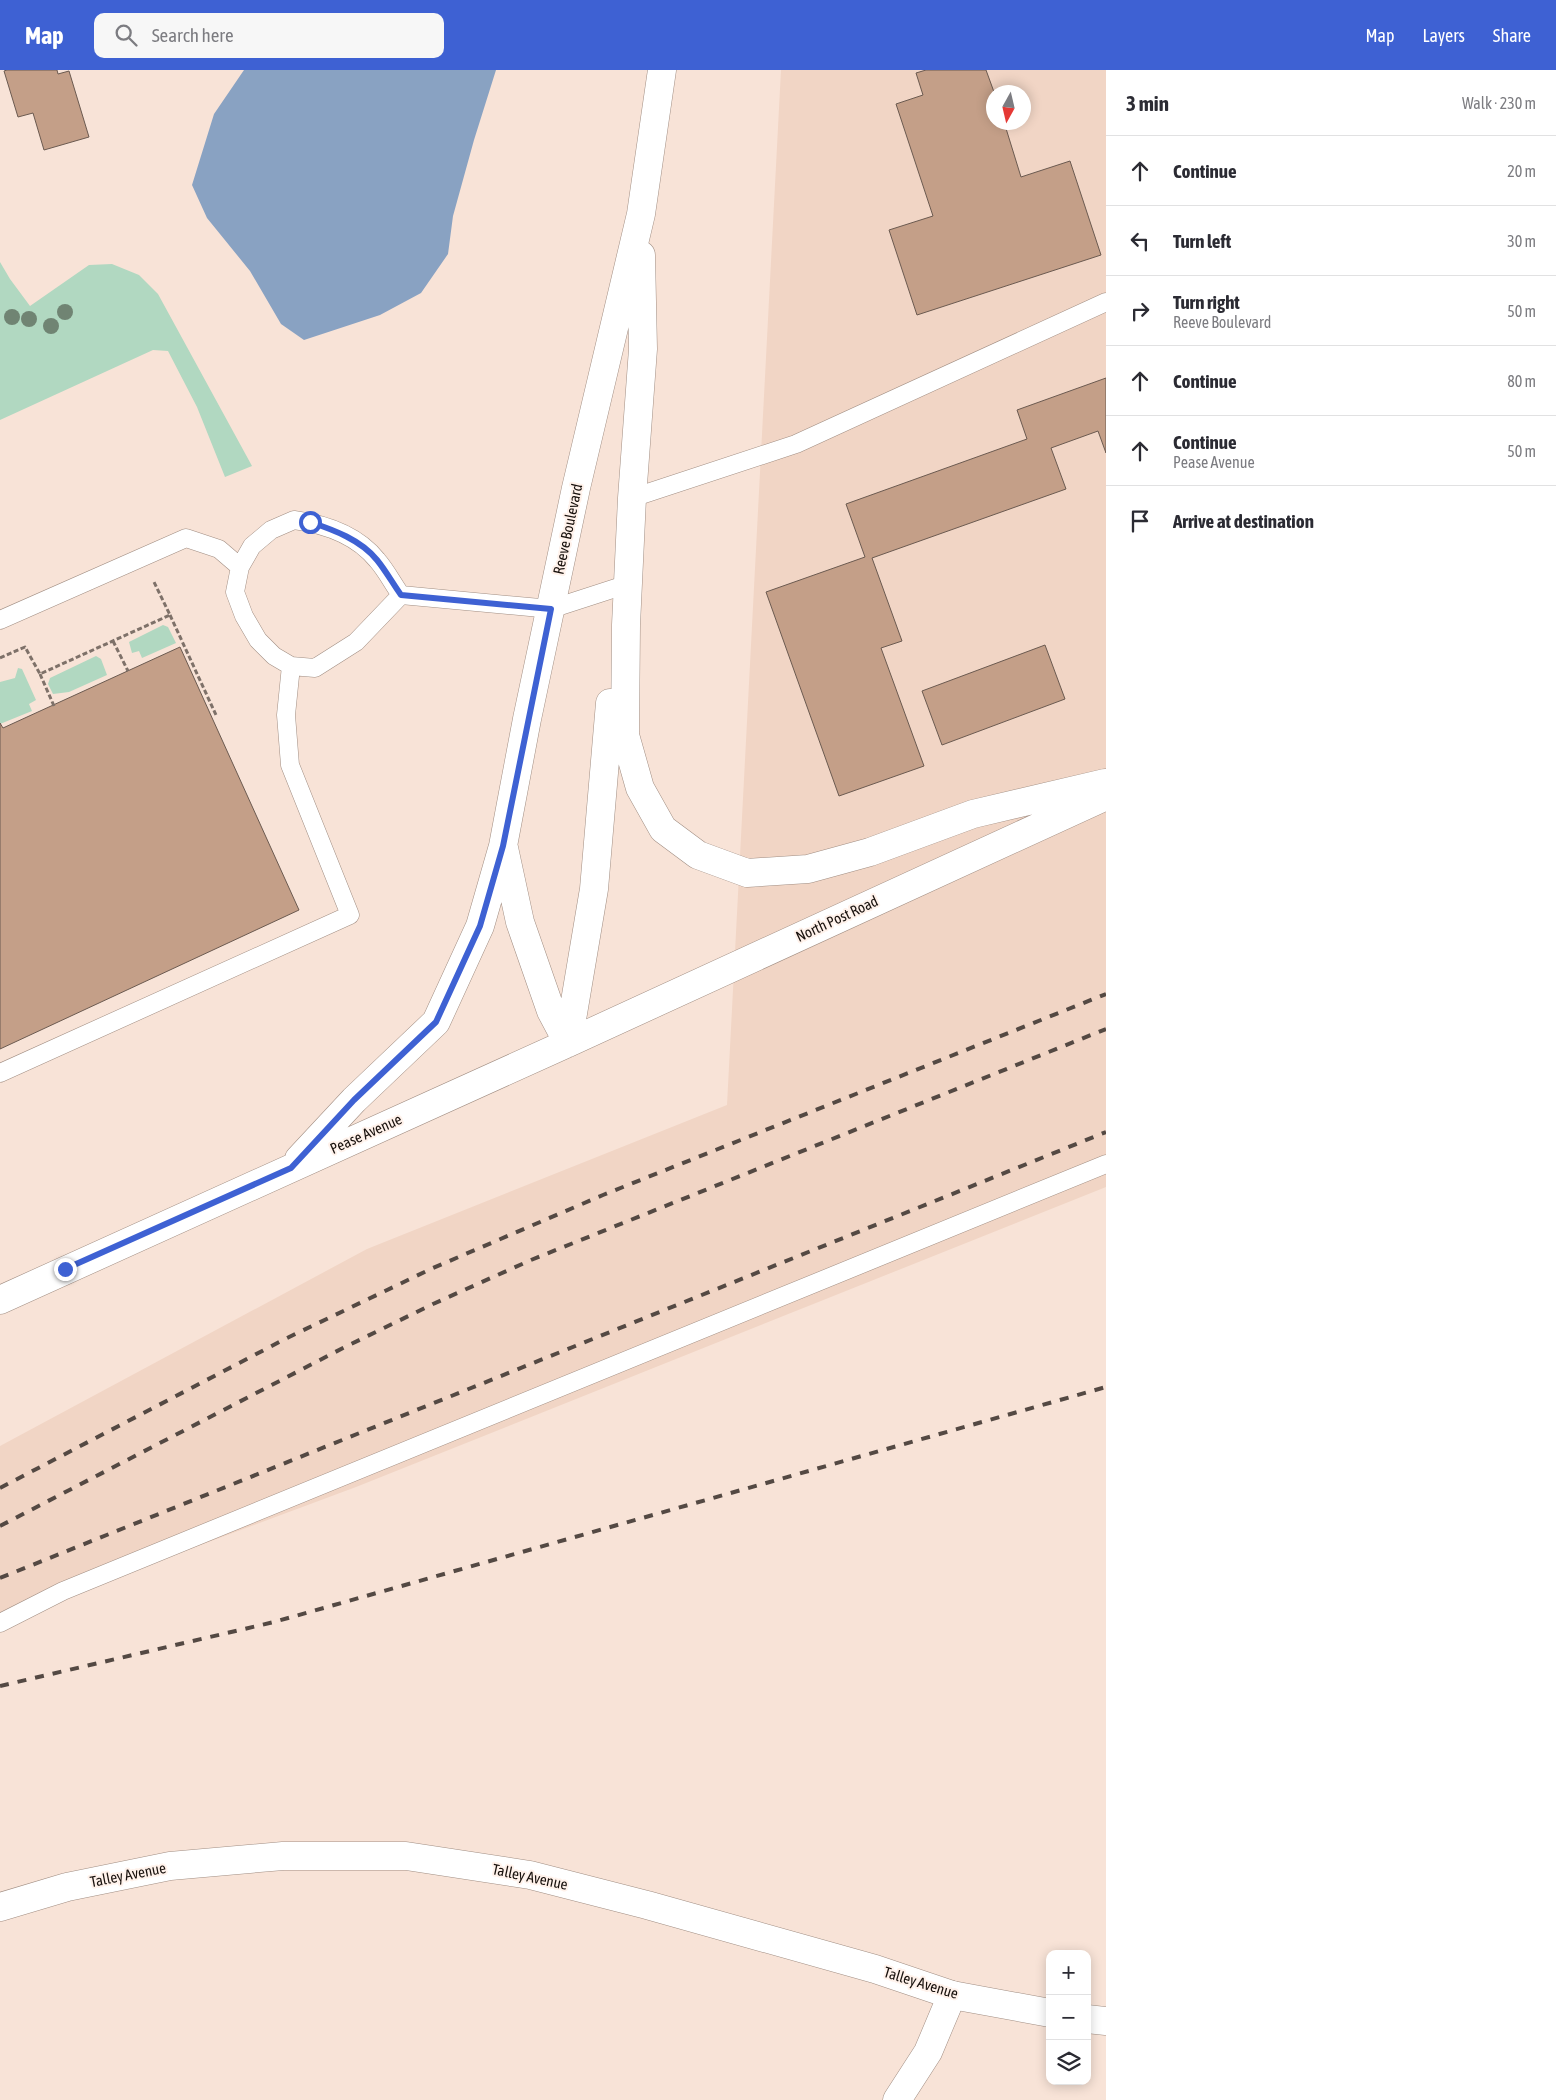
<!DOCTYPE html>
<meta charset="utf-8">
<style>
body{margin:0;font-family:"Asap Condensed",sans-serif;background:#f7f7f7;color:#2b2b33}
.controls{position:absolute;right:15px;bottom:15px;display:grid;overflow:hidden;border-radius:10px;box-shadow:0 2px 12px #0003}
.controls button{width:45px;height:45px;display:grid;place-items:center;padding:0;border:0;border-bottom:1px solid #e1e1e2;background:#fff;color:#2b2b33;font:25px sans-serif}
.compass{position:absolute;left:986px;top:15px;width:45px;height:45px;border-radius:50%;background:#fff;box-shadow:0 2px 12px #0003;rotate:188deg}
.stop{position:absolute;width:15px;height:15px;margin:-11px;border:4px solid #3e61d3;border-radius:50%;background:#fff}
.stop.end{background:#3e61d3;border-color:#fff;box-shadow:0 1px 5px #0008}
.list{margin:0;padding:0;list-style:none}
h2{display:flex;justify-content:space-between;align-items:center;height:65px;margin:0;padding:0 20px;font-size:21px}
h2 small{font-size:16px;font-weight:400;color:#7c7c81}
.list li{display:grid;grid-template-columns:32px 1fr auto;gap:15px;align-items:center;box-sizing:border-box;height:70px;padding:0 20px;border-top:1px solid #e1e1e2}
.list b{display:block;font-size:19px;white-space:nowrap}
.list p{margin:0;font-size:16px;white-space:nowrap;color:#7c7c81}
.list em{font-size:16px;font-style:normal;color:#7c7c81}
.icon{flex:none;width:28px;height:28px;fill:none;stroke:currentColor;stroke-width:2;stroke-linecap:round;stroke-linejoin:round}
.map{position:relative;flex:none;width:1106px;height:2030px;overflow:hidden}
header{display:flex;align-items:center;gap:30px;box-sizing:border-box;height:70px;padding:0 25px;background:#3e61d3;color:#fff}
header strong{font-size:24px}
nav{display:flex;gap:28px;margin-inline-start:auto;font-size:18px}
.search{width:350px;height:45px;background:#f7f7f7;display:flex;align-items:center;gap:12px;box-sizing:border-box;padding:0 18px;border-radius:10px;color:#7c7c81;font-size:19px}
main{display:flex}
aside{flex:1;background:#fff}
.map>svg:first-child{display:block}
</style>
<header>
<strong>Map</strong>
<div class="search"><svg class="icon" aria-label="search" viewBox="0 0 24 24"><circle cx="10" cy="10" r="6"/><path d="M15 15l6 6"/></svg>Search here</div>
<nav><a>Map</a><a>Layers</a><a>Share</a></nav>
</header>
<main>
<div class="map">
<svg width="1106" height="2030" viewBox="0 0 1106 2030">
<rect width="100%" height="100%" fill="#f8e3d7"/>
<path fill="#f1d5c5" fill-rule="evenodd" d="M781,0H1106V1117L356,1417L0,1550V1376L367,1179L727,1035ZM994,22H1024V52H994Z"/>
<path fill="#b1d8c1" d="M0,192L10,209L30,236L89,195L112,194L139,205L158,224L252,396L225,407L197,337L168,281L153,280L0,350Z
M163,555L168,557L176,573L142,588L139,581L132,583L129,572Z
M96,586L101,589L107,605L69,622L53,624L48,614L50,608Z
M18,598L22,599L36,630L29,634L32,641L0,654V612L15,608Z"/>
<path fill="#89a2c2" d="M244,0H496L474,70L453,146L448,184L421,223L380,245L304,270L281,254L250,201L207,148L192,115L214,44Z"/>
<path fill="#c49f88" stroke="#6b5a50" d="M7,0H57L58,4L69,1L89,67L44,80L33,43L18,47L4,1Z
M926,0H986L994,22V52H1004L1021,107L1070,91L1101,185L917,245L889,160L933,146L896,34L923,25L916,3Z
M1106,308V383L1098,361L1051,378L1066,419L872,488L902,571L881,578L924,696L839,726L766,522L865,487L846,434L1027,369L1017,340Z
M1045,575L1065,629L942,675L922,621Z
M180,577L299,840L0,979V653L3,658Z"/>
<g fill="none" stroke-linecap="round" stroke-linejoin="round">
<defs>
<path id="lane" d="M632,428L796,374L1106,232
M294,450C324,454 357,465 377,490C386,500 393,514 401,525L356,572L315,598L291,596L274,586L258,570L244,546L235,522L240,497L252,476L271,460Z
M401,525L551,539L628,514
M0,550L186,468L219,479L240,497
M0,1003L350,845L290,695L286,645L291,596
M0,1553L63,1521L1106,1094"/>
<path id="street" d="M897,2030L928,1982L952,1925"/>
<path id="secondary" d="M641,185L643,279L632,428L626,555L625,665L640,718L663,759L698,785L747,803L808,799L870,782L973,744L1105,713
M504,778L520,852L551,941L568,973
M568,973L594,819L610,633
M299,1089L354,1030L436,952L480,856L503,776L527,649L576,418L641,144L662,0
M0,1230L568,973L1106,726
M0,1837L67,1817L170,1796L283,1786H406L530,1805L647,1835L875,1899L952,1925L1050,1943
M1087,1949L1106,1951"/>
</defs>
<use href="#lane" stroke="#a18e83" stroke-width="19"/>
<use href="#street" stroke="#a18e83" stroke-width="29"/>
<use href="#secondary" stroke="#a18e83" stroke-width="29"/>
<path stroke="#7e7169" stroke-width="3" stroke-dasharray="5 2.5" stroke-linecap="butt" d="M170,545L216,645
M113,571L128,601
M0,588L25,577L40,604L170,545L154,512
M40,604L54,636"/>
<use href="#lane" stroke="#fff" stroke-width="18"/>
<use href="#street" stroke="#fff" stroke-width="28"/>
<use href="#secondary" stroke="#fff" stroke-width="28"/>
<path stroke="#544943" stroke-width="4" stroke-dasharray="9 9" stroke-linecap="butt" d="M0,1418L287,1268L433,1198L603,1125L1106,924
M0,1456L343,1278L433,1234L531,1190L1106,959
M0,1508L1106,1062
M0,1616L274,1552L1106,1317"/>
</g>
<g fill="#708473">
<circle cx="65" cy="242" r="8"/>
<circle cx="12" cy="247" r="8"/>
<circle cx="29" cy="249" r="8"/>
<circle cx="51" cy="256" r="8"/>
</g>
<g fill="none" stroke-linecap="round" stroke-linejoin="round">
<path stroke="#3e61d3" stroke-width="6" d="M65,1199L291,1098L354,1030L436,952L480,856L503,776L551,539L401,525C393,514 386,501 377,490C361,470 334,460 310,452"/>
</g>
<g text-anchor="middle" stroke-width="4" stroke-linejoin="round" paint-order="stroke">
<g font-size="15" fill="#18110d" stroke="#fff2eb">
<text transform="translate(568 459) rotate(-78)" y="5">Reeve Boulevard</text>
<text transform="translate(837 849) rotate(-25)" y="5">North Post Road</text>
<text transform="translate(366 1064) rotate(-24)" y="5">Pease Avenue</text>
<text transform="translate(128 1805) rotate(-11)" y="5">Talley Avenue</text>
<text transform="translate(530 1807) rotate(12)" y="5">Talley Avenue</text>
<text transform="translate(921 1913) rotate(17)" y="5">Talley Avenue</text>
</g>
</g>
</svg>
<div class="controls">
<button>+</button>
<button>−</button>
<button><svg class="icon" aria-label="layers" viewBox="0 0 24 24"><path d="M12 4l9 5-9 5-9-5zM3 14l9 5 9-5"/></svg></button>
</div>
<svg class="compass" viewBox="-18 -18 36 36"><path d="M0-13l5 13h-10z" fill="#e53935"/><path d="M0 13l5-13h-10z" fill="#7c7c81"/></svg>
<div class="stop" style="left:310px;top:452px"></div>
<div class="stop end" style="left:65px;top:1199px"></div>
</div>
<aside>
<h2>3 min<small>Walk · 230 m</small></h2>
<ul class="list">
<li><svg class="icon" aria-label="ahead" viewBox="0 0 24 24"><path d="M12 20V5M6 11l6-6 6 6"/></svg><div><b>Continue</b></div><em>20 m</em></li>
<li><svg class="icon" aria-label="left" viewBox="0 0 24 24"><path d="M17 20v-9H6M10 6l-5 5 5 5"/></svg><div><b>Turn left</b></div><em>30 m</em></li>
<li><svg class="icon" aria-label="right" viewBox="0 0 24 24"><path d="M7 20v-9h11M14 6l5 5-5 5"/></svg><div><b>Turn right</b><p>Reeve Boulevard</p></div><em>50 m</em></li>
<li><svg class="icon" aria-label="ahead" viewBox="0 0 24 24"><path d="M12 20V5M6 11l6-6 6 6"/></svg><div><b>Continue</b></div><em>80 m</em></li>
<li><svg class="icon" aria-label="ahead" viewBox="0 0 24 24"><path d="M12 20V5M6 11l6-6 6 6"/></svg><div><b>Continue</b><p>Pease Avenue</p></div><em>50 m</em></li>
<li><svg class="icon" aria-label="arrive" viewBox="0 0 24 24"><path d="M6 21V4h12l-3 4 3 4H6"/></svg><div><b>Arrive at destination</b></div></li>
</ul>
</aside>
</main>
